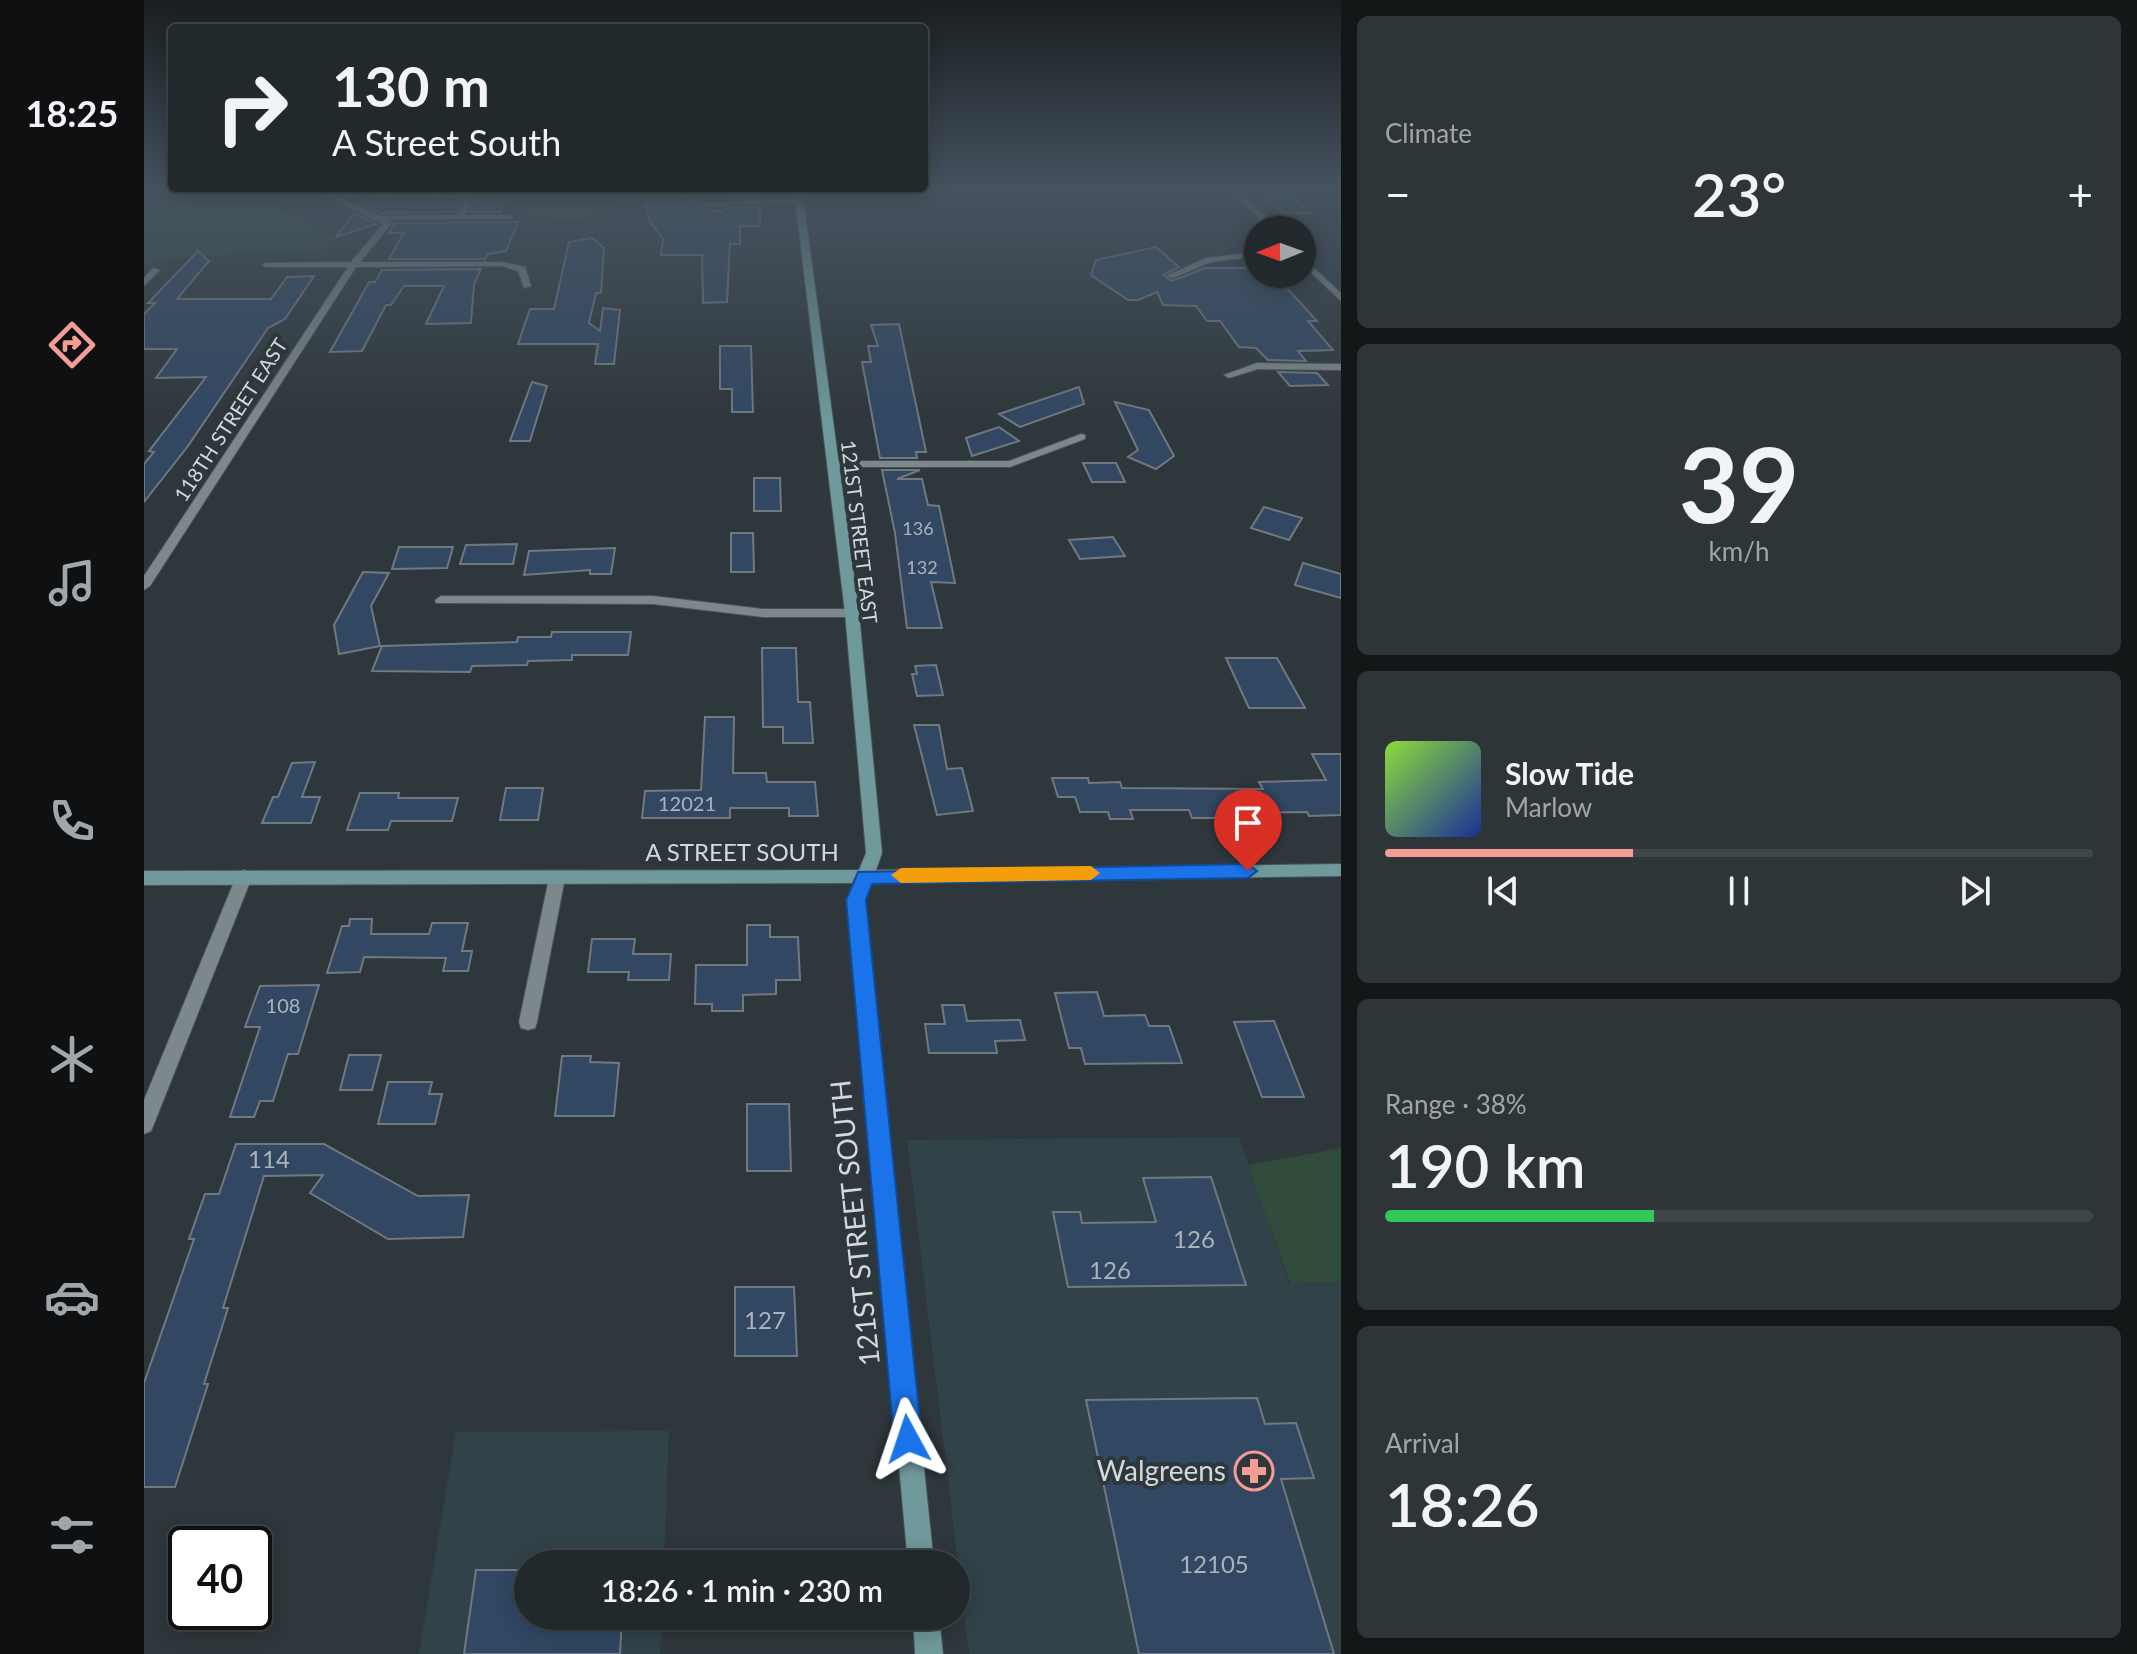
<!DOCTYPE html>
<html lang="en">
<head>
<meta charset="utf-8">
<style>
	:root { --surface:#22292c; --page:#2e3538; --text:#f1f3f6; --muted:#a2a6a9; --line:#3f4548; --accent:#f59c94 }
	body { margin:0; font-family:Lato,sans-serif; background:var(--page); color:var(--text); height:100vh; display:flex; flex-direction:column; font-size:30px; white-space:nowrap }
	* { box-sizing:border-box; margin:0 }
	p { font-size:26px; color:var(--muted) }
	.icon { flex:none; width:44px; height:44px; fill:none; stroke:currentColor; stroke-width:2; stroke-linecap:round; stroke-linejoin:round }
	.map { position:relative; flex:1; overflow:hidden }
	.drawer { display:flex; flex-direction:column; gap:16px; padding:16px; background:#131718; width:796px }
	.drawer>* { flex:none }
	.banner { position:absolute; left:24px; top:24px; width:760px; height:168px; border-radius:8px; box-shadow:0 4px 20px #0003,0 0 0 2px var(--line); background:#22292c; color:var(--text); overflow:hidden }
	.needle { width:52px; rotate:269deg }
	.buttons { position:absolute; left:1100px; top:216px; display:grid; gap:16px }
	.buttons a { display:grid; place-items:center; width:72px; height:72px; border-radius:50%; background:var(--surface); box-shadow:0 4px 20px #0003,0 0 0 2px var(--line); font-size:40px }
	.speed { position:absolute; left:24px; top:1526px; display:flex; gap:16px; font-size:40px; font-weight:700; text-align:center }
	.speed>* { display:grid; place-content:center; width:104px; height:104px; border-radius:50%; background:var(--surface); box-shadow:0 4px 20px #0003,0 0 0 2px var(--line); line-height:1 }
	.speed .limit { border:4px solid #111; border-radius:12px; background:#fff; color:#111 }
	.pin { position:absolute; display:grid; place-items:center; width:68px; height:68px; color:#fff; margin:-82px -34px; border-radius:50% 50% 50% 0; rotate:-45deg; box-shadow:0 0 8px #0007 }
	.pin .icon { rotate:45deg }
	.me { position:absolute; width:88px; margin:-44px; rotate:355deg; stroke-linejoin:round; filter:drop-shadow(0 0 6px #0008) }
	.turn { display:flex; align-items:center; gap:28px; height:168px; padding:0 32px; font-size:36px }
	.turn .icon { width:104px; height:104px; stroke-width:2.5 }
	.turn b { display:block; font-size:56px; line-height:68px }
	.big { font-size:60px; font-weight:600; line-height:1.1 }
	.drawer .card { flex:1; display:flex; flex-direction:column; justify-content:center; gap:12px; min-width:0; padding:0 28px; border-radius:12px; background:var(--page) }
	.drawer .dial { align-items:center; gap:0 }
	.dial b { font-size:104px; line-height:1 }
	.song { display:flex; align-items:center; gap:24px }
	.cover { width:96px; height:96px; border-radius:12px; background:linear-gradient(135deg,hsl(90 70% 55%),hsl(230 70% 35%)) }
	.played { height:8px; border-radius:4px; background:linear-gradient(90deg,var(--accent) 35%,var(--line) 35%) }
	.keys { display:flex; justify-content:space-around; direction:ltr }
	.heat { display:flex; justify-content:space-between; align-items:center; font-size:44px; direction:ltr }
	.charge { height:12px; border-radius:6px; background:linear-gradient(90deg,#34c759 38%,var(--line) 0) }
	.trip { position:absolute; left:370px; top:1550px; width:456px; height:80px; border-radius:40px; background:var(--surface); box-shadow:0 4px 20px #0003,0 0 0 2px var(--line); font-weight:600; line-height:80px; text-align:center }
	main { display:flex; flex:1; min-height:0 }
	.tabs { display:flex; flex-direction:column; width:144px; justify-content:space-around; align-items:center; background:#0e1012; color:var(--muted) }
	.tabs .icon { width:56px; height:56px }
	.tabs .selected { color:var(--accent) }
	.tabs b { font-size:36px; color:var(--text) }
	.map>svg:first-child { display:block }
</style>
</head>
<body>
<main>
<nav class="tabs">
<b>18:25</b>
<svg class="icon selected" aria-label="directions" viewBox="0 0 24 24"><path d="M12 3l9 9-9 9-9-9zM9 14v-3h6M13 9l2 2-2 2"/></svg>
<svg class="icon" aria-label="music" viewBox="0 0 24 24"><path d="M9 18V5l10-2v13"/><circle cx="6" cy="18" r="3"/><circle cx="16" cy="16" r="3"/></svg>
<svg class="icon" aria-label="phone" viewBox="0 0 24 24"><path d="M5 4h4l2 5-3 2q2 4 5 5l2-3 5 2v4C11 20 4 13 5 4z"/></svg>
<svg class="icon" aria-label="climate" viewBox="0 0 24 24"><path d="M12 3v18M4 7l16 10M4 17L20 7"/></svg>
<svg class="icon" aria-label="car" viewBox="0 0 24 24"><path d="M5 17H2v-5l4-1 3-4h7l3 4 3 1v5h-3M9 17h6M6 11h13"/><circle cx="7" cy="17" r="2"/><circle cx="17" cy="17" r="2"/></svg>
<svg class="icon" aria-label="filters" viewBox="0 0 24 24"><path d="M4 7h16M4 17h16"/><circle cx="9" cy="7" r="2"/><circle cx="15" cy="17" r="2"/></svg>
</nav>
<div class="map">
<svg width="1197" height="1654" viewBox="0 0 1197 1654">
	<rect width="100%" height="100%" fill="#2e373b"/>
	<!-- built -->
	<path fill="#314248" d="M1095,1137l50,146 52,-1v372h-372l-62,-514z
		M525,1431l-5,133h-136v52h134l-2,38h-241l37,-222z"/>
	<!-- green -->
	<path fill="#324c3c" d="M0,190h136l-10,14 64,32 -10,14 -143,7 -37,8z
		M372,190h110l-13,20 -35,10 -63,-6z
		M1197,1148v134l-51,1 -42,-118z"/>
	<!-- building -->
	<path fill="#314762" stroke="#727880" stroke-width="2" d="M500,190h24l30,12 5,7 20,3 1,-4 36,-1v19h-20v18h-10l-3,58 -24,1 -1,-48h-41l2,-16 -14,-19z
		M581,190h34l1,7 -36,3z
		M1115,190h27l24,23h-27z
		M334,191h28l-6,21h-31z
		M235,196l82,1 2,1 -8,14 -74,1 -20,-9 5,-7z
		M210,213l23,11 -41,13z
		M374,222l-12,29 -18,3 -3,5h-96l15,-26h-15l6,-10z
		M448,238l12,10 -3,45h-5l-7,30 11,8 3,-23 17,2 -6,54h-19l3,-20h-80l12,-35h24l15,-67z
		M1012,247l23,20 -16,8 9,6 33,-13h53v6h16l43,47h-9l25,29 -35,1 8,10 -38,-1 -12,-12 -17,-1 -19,-26h-13l-11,-15 -33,-1 -6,-13 -19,8h-10l-37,-25 5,-15z
		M54,251l11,10 -32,38h94l16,-22 27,-1 -29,43 -17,9 -80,118 -44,56v-38l10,-12 -5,-1 57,-74 -50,1 21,-29h-33v-35l11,-11h-7z
		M337,269l-7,15 -3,39 -45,1 18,-38h-40l-13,19h-5l-24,46 -32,1 39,-70h6l7,-12z
		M755,324l27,128h-10l1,6h-37l-18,-96h9l-3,-16h10l-7,-21z
		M576,346h31l2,66h-21v-23h-12z
		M1134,372l39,1 11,12 -38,1z
		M388,382l15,4 -17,55h-20z
		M935,387l5,17 -64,23 -21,-13z
		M971,402l34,8 25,46 -18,13 -28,-12 10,-7z
		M855,427l20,14 -47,15 -6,-18z
		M939,463h33l9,19h-33z
		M738,470h38l-23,9h25l6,26 11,1 16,77 -24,-1 11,46h-35l-12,-95z
		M610,478h26l1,33h-27z
		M1120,507l38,11 -13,22 -38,-12z
		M587,533h22l1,39h-23z
		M969,537l12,19 -45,3 -11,-19z
		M373,544l-4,20h-53l6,-19z
		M255,547h54l-6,21 -55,1z
		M471,548l-4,26h-21v-4l-66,5 5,-24z
		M1159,563l38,11v24l-46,-13z
		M219,572l26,1 -18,33 9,40 -41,8 -5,-29z
		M408,632h79l-3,23h-56v5l-44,1 -1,4 -55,1 -2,6 -98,-1 10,-25 135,-4 1,-5h33z
		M618,648h34l2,54h12l3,41h-30v-16h-20z
		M1082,658h51l28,50h-56z
		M792,665l7,30 -26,1 -5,-22h5l-2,-8z
		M561,717h29l-1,56h33l1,9h48l3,34h-29v-8h-59v10h-88l3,-27 56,-1z
		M770,725h25l8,44 15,-1 11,43 -36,4z
		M1168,754h29v61l-32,1 -2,-4 -70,1 2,5h-47l-3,-8h-59l3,9h-23l-2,-7h-28l-5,-15h-17l-6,-19h36l1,5 31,-1 2,6 141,1 -4,-7 67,-2z
		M171,762l-13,35h18l-9,26h-49l11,-26h5l14,-34z
		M362,788h37l-5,32h-38z
		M216,793h39l-1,5h60l-6,23h-61l-3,9h-41z
		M206,919h22l-1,15h58l3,-11h36l-6,28h10l-4,20h-25l3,-13 -82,-1 -4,15 -33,1 15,-47h7z
		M603,925h23v12h28l2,43h-24v14l-33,1v16h-31v-7h-17l1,-39h51z
		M448,939h43l-2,15h38l-2,26h-41l1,-8h-41z
		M175,985l-21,69h-10l-15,47h-13l-6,16h-24l30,-90h-15l15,-41z
		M953,992l7,24 41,-1 4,11h20l13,37 -97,1 -4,-16h-12l-14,-55z
		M798,1005h22l3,16 53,-1 5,20 -30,1 2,12h-68l-4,-29h20z
		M1130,1021l30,76h-42l-28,-75z
		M205,1055h32l-9,35h-32z
		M418,1056h29l-1,6 29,1 -5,53h-59z
		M244,1082h44l-3,12h13l-7,30h-57z
		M603,1104h42l2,67h-44z
		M92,1144h88l94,52 51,-1 -6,42 -75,2 -78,-46 13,-18 -59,1 -41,132h5l-24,76h4l-33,103h-31v-104l50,-144h-5l16,-45h14z
		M1067,1177l35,108 -178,2 -15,-75h27l2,11 74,-1 -13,-44z
		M591,1287h59l3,69h-62z
		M1113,1398l8,26 31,-1 18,55 -33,1 53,175h-195l-53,-254z
		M332,1570h52v46h94l-2,38h-156z"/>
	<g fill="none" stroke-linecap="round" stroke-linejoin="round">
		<defs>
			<path id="street" d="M169,190h9l15,7 27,-7h100l10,3 -9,22h44l4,2 -4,2 -121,1 4,3 -32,39h142l23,5 6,19 -7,2 -6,-17 -16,-5 -146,1 -206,319 -6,4v-14l204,-309h-82l-4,-2 4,-2 85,-1 32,-38zM225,193l93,1 5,2 -10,19 -77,1 -37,-16z
				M1088,190h7l39,40h-8z
				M655,198l3,4 -98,4 -4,-2z
				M1114,252v4l-47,6 -38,16 -7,-2 40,-18z
				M1158,257l39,36v8l-39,-37z
				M9,268l7,2 -16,16v-8z
				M1113,363l84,1v6l-83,-1 -29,9 -5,-3z
				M937,434l4,1v4l-75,28h-177l-5,-3 5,-3h176z
				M297,596h212l110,13h89l7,4 -7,4h-89l-110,-13 -217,-1 -1,-3z
				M100,870l6,2 2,5 -98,247 -3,7 -7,3v-34l92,-223 2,-5z
				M413,871l6,2 2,5 -28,144 -2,6 -7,2 -7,-2 -2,-6 30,-144 2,-5z"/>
			<path id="secondary" d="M650,190h8l57,423 23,240 -6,17 465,-6v12l-470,7 -6,17 69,664h-26l-61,-664 7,-17 -710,2v-14l715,-1 7,-17 -21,-240z
				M769,1616h26l4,38h-28z"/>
		</defs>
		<!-- street casing -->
		<use href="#street" stroke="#4b5356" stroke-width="2"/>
		<!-- secondary casing -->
		<use href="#secondary" stroke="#4b5356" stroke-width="2"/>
		<!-- street -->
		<use href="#street" fill="#7d888c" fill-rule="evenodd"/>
		<!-- secondary -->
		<use href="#secondary" fill="#6f999a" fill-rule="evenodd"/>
	</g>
	<!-- sky -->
	<linearGradient id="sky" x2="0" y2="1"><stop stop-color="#191e20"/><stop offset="0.45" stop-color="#465360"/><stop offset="1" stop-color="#465360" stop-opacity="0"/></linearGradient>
	<rect width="1197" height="422" fill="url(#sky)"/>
	<!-- route -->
	<path fill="#1a73e8" stroke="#114b97" stroke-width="2" d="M1104,864l9,7 -9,7 -376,6 -6,16 56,539 -4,10 -10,4 -9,-4 -5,-10 -48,-539 12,-28z"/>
	<!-- slow -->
	<path fill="#f59e0b" d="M947,866l9,7 -9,7 -190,3 -10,-8 10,-7z"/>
	<!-- icons -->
	<defs>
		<symbol id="pharmacy-ring" viewBox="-11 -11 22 22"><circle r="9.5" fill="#2e373b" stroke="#f59c94" stroke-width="1.5"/><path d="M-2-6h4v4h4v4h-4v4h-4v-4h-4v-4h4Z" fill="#f59c94"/></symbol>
	</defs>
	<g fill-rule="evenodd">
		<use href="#pharmacy-ring" x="1088" y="1449" width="44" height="44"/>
	</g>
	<g text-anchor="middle" stroke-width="8" stroke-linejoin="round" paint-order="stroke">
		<!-- far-number labels -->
		<g font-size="18" fill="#aab4be">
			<text x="774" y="535">136</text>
			<text x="778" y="574">132</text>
		</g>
		<!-- far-street labels -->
		<g font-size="20" fill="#d3d9dc" stroke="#2e373b">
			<text transform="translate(87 420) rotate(-57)" y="7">118TH STREET EAST</text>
			<text transform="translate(715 532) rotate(83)" y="7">121ST STREET EAST</text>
		</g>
		<!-- number labels -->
		<g font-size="20" fill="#aab4be">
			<text x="543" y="811">12021</text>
			<text x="139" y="1013">108</text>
		</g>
		<!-- street labels -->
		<g font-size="24" fill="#d3d9dc" stroke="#2e373b">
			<text x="598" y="861">A STREET SOUTH</text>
		</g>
		<!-- near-number labels -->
		<g font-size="24" fill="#aab4be">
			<text x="125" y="1168">114</text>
			<text x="1050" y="1248">126</text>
			<text x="966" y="1279">126</text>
			<text x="621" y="1329">127</text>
			<text x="1070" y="1573">12105</text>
		</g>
		<!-- near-street labels -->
		<g font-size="28" fill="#d3d9dc" stroke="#2e373b">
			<text transform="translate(711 1223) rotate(-96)" y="10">121ST STREET SOUTH</text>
		</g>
		<!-- near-poi labels -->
		<g font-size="28" fill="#d3d9dc" stroke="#2e373b" text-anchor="end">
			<text x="1082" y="1481">Walgreens</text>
		</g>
	</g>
</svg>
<div class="buttons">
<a><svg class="needle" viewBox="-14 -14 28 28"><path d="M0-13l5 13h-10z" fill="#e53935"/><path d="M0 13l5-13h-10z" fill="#a2a6a9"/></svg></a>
</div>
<div class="speed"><div class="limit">40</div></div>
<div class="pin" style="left:1104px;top:871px;background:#d93025"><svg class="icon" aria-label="arrive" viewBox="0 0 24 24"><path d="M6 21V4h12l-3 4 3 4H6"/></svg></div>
<svg class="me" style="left:764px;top:1439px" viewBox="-20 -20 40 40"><path d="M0-17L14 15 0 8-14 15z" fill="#1a73e8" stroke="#fff" stroke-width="4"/></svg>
<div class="trip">18:26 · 1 min · 230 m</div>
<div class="banner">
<div class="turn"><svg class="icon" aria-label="right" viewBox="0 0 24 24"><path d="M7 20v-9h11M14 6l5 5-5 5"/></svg><div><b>130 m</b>A Street South</div></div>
</div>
</div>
<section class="drawer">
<div class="card"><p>Climate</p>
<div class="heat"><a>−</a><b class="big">23°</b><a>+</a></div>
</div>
<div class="card dial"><b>39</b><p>km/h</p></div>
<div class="card">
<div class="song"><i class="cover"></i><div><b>Slow Tide</b><p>Marlow</p></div></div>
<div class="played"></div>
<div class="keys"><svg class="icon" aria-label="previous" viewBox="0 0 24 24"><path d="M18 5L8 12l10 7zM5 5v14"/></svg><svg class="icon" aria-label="pause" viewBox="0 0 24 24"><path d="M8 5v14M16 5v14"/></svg><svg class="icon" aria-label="next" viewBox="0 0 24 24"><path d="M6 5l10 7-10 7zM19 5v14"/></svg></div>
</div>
<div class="card"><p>Range · 38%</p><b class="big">190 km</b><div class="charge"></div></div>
<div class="card"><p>Arrival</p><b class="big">18:26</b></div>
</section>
</main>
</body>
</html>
